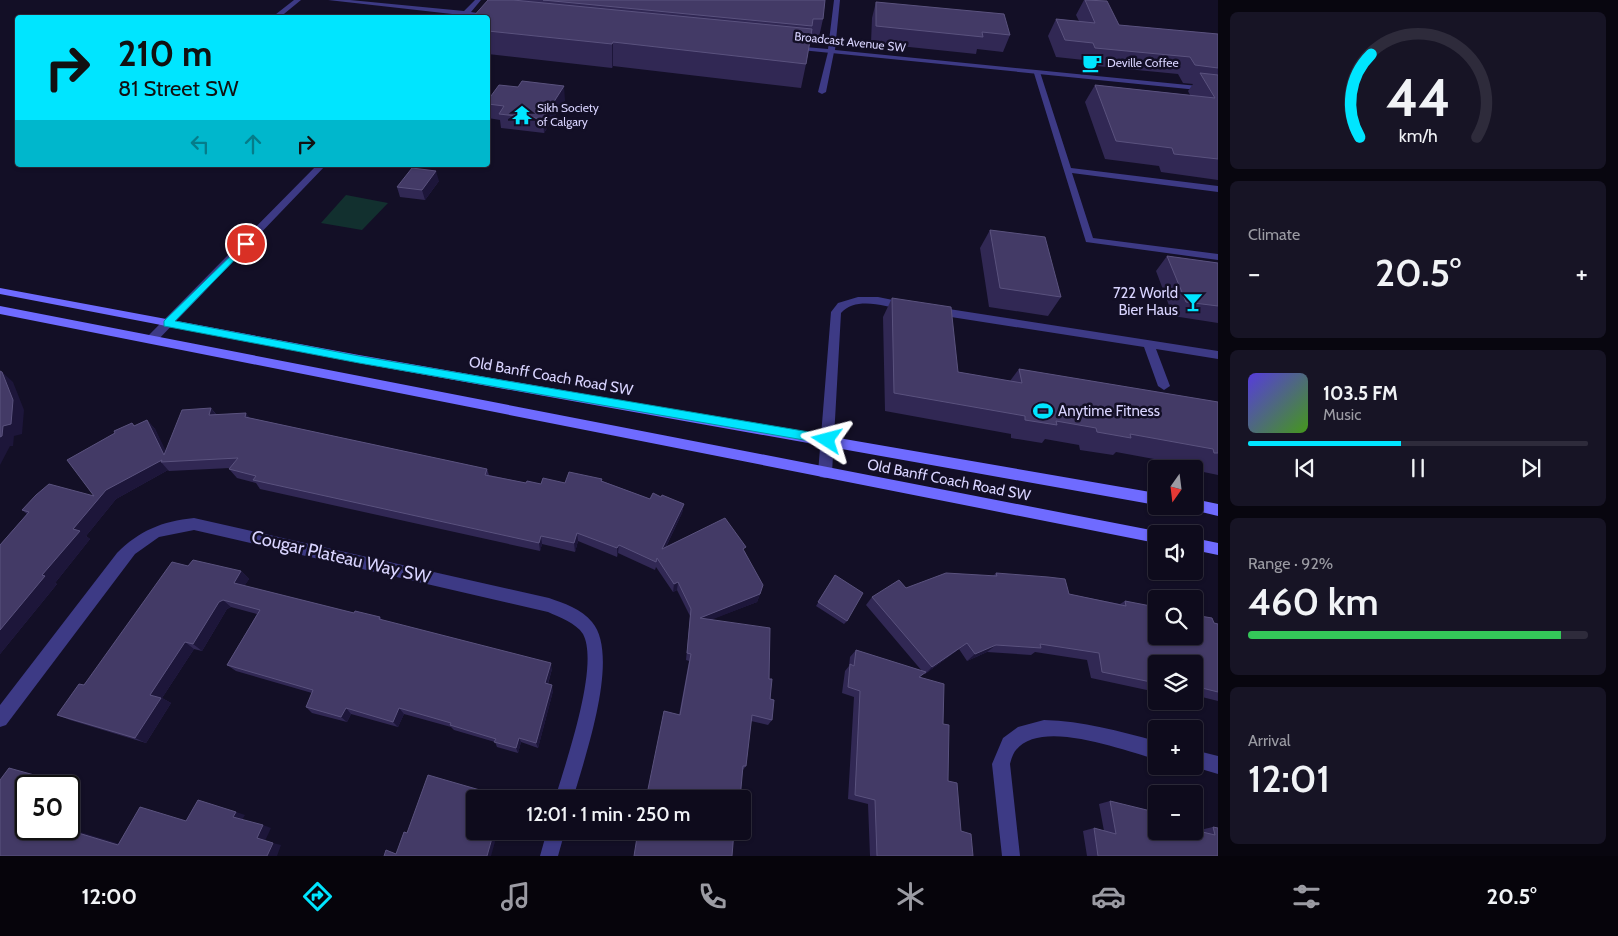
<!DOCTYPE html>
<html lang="en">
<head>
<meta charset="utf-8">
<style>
	:root { --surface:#0e0b1c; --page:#171425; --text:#f1f3f6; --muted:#9b9ba3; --line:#2e2b3b; --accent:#00e5ff }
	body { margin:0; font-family:Cabin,sans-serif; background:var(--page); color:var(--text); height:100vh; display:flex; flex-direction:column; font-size:19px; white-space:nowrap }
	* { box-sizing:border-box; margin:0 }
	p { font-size:16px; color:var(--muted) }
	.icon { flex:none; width:28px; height:28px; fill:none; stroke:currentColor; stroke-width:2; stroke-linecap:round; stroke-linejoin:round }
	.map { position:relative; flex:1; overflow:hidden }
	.panel { display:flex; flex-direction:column; gap:12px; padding:12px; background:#08060f; width:400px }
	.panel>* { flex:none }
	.hud { position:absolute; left:15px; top:15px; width:475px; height:152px; border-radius:5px; box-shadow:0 1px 4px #0004,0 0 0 1px var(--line); background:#00e5ff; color:#111; overflow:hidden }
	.needle { width:32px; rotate:194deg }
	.buttons { position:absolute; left:1148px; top:460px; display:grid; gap:10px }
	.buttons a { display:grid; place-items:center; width:55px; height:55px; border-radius:5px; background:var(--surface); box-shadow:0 1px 4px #0004,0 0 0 1px var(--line); font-size:25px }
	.speed { position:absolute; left:15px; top:775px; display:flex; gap:10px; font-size:25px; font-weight:700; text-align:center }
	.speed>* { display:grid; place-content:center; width:65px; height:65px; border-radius:50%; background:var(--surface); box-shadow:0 1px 4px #0004,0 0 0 1px var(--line); line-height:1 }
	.speed .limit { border:2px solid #111; border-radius:8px; background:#fff; color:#111 }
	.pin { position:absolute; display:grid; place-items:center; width:42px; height:42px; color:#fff; margin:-21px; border:2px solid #fff; border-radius:50%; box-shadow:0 1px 5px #0007 }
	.me { position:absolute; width:55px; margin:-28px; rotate:279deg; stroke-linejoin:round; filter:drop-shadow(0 0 4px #0008) }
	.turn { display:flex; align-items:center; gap:18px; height:105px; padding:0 20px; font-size:22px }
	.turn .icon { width:65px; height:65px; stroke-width:2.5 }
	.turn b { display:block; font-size:35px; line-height:42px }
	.lanes { display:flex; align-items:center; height:48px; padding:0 20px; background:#0003; justify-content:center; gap:25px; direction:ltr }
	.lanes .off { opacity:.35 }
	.big { font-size:38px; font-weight:600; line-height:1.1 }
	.panel .tile { flex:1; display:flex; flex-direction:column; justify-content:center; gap:8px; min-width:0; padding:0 18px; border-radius:8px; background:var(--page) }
	.panel .dial { align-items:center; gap:0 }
	.dial svg { height:130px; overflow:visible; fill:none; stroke:var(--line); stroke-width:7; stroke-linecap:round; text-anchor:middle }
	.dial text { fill:var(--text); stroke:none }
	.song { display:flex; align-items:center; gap:15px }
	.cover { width:60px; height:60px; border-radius:8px; background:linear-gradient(135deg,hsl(250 70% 55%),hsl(100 70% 35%)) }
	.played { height:5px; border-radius:2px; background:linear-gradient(90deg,var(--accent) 45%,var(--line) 45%) }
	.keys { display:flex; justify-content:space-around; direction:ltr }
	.heat { display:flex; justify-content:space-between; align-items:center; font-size:28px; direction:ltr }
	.charge { height:8px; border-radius:4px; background:linear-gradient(90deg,#34c759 92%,var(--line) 0) }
	.trip { position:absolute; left:466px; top:790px; width:285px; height:50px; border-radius:5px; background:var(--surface); box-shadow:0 1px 4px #0004,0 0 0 1px var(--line); font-weight:600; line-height:50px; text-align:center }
	.menu { display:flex; height:80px; justify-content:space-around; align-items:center; background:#06040b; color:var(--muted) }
	.menu .icon { width:35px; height:35px }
	.menu .current { color:var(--accent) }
	.menu b { font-size:22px; color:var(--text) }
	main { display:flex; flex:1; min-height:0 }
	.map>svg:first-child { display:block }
</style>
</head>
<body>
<main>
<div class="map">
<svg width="1218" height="856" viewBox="0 0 1218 856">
	<rect width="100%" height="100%" fill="#130f26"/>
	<!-- green -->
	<path fill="#12302f" d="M346,195l42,8 -26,27 -41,-7z"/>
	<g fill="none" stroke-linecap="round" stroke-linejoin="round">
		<!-- lane -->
		<path fill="#3d3a85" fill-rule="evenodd" d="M831,50l3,2 -8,40 -4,2 -4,-2 10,-40z
			M1033,70l7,2 31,96 147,18v6l-146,-19 21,65 125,16v6l-132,-18z
			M858,297h20l30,6 1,3 -5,4c-19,-4 -48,-14 -63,3l-9,160 -2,4 -5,1 -5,-1 -2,-4 13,-161 7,-9z
			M936,307l282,44v8l-62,-10 14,37 -6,4 -6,-4 -14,-39 -212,-33 -1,-3z"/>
		<!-- street -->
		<path fill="#3d3a85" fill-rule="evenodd" d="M294,0h7l-22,18h-8z
			M328,0h22l114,11 11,-11h6l-10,12 24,4 -3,2 -24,-2 -9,2 2,-3z
			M834,0h6l-5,50 383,38v4l-427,-43v-2l2,-1 35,3z
			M317,165h9l-171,178h-8l-2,-3 2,-3z
			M194,518l355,80c14,5 33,11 43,24 29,34 -8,137 -19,177h-18c10,-35 45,-133 28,-165 -7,-11 -24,-17 -35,-22l-354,-82 -35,7 -24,17 -129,171 -6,2v-22l117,-152c22,-22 45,-32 77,-35z
			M1044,720c39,1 75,11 112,21v18c-33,-8 -114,-41 -140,-9 -3,3 -5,10 -6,14l10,92h-18l-10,-92 11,-26 15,-11z
			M1194,750l24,6v18l-27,-8h3z
			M547,831h18l-7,25h-18z"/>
		<!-- secondary -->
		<path fill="#6f6bff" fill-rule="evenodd" d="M0,288l359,67 797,138v12l-797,-142 -359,-69z
			M0,306l1156,225 6,3h-6v9l-1156,-229z
			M1194,499l24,5v12l-29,-7 -1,-3h6z
			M1194,538l24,5v12l-24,-5z"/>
	</g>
	<!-- wall -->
	<path fill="#312854" d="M488,0h337l-2,19 -4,18h-8l-5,27 -5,24 -188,-22 -1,2 -124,-14z
		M1084,0h13l22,25 99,9v146l-57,-8 -2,-6 -54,-7 -20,-57 10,-17 95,10 -2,-4 5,-7 -10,-1 -5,-9 -92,-9 -2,-5 -28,-3 -8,-21 8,-17 23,2 -3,-6z
		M876,2l134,33 -7,17 -26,-3 -1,5 -105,-11 1,-25z
		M488,100h77l-21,33 -43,-5 -1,-8 -12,-2z
		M439,181l-14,19 -25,-3 -3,-10z
		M990,230l71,67 -13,19 -59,-9 -9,-59z
		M1167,256l51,7v60l-45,-7 -17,-45z
		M892,298l66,74 52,9 9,-12 199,33v73l-24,-5v-1h-1l-1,-3 -76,-14 -3,3 -33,-5 -1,-5 -34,-6 -3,4 -31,-5v-4l-126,-23 -2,-94z
		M211,408l5,6 34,4 237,51 2,6 37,8 15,1 24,-1 37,-4v2l48,18 11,-2 23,7 -2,9 -16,34 79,5 15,42 -3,8 -45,17 57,60 3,41 -4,5 -17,-4 -5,45 -3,4 -64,-55 10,-54 -3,-1 4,-44 -13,-26 -4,2 -17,-25 -1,3 -37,-17 -1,4 -39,-16 -3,11 -33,-8 -2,7 -280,-62 -4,-6 -19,-5 -8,-9 1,-1 -61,3 -1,-1 -52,29 -30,37 4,3 -35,44 2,1 -57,70v-109l27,-31 -5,-4 72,-14 21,-63 17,-10 3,3 12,-6 8,9 10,22z
		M188,566l53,5 8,8 -5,7 110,27 26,4 2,3 170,49 -4,15 5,7 -15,57 -17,-6 -3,11 -21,-6 -2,-5 -41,-12 -3,-3 -47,-13 -6,13 -47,-13 -4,8 -35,-9 -6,-6 6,-14 -76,-22 -9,-6 30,-51 -26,-7 -4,2 -25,42 -8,-2 -32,49 9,5 -25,40 -76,-23 -13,-5z
		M996,573l73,21 51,10 5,-3 93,23v77l-24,-6v-31h-38v28l-65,-14 -4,-18 -52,-8 -4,3 -44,-3 -20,9 -8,-12 -34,25 -1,-1 -4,4 23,47 5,57 13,50 12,25h-103l-2,-52 -20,-5 6,-102 -12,-4 3,-22 4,-5 1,-9 6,-7 66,21 -56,-66 6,-8 34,-9 87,-12z
		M835,575l12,46 -3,3 -28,-18z
		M1110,801l46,30h44v-1l13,-3 5,1v28h-131l-4,-25 11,-3 10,3 -5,-27z"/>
	<!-- shaded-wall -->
	<path fill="#1d163a" d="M613,42v24l-1,2v-24z
		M564,86l1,14 -21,33 -1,-14z
		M436,171l3,10 -14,19 -3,-10z
		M2,372l11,10 11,28 -2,24 -8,2 -1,10h-3l-10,19v-28z
		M211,408l7,10 -9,-3z
		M246,413l7,9 -8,-5z
		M147,420l8,9 16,32 -7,-6z
		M162,460l-1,2 7,8 -52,29 -30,37 4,3 -35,44 2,1 -57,70v-24l42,-55 31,-46 33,-39z
		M684,504l-2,9 -21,44 1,-8z
		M577,533l1,8 -3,11 -1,-9z
		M541,536l1,8 -2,7 -1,-8z
		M619,545l-1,8 -1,4v-9z
		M241,571l8,8 -8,12 -7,-8z
		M678,582l-1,8 -4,2 1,-8z
		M760,594l-3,8 -59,23 2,-7z
		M223,600l8,7 -4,2 -25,42 -9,-7 26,-42z
		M185,642l9,7 -32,49 9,5 -25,40 -11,-5 15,-43z
		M967,643l-8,6 -34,25 7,-7z
		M996,645l-9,7 -20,9 8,-7z
		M551,663l1,6 -6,20 -1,-6z
		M552,685l1,6 -15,57 -2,-5z
		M346,708l5,6 -4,8 -6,-5z
		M399,708l5,6 -6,13 -5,-5z
		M519,738l2,4 -3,11 -2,-5z
		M45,778l13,4 -2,4h-16z
		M236,812l9,3 -3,5 -9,-3z
		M69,821l12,4 -4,6 53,16 -12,-2 -53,-16h4z
		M263,825l8,3 -6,13 -8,-3z
		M494,831h4l-7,25h-4z
		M273,843l8,2 -4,11h-10z"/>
	<!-- building -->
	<path fill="#433a66" stroke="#5a527e" d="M488,0h25l299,29 -6,35 -193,-22 -1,2 -124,-13v-13h-16z
		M543,0h282l-2,19h-10l-1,7z
		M1085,0l22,1 12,24 99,9v34l-23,-3 -5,-8 -95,-9 -2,-5 -28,-3 -9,-21 39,4z
		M876,2l128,12 6,21 -28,-3 1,5 -107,-11z
		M1200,73l18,2v84l-44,-5 -2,-6 -56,-7 -21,-56 120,13z
		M522,81l42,5 -21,33 -44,-5 5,-8 -16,-2v-4l11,-15 19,2z
		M412,168l24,3 -14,19 -25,-3z
		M990,230l55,7 16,60 -61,-9z
		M1167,256l51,7v43l-32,-4z
		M892,298l59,9 7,65 64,11 -3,-14 199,33v51h-4l-1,-4 -83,-15 1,4 -34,-6 -1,-4 -40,-7 1,4 -32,-5v-4l-131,-23z
		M0,371l2,1 11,28 -2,24 -8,2 -1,10 -2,1z
		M211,408l-2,7 37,-2 -1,4 242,52 -2,6 41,8 1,-2 14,3 2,-6 22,5 4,-11 33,7 -1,2 49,18 3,-6 8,4 1,-2 22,9 -22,45 63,-31 21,29 -3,2 20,36 -3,9 -60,24 70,10 -1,51h3l-2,20 4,1 -2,20 -20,-5 -6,51h-3l-3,33h-94l18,-88 16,4 11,-61 -4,-1 4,-44 -13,-27 -4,2 -17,-26 -1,4 -37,-17 -2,3 -40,-15 -3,10 -33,-7 -2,7 -286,-63 3,-4 -27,-7 9,-11 -77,4 1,-2 -56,30 -33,39 7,2 -38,44 3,1 -45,54v-85l29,-33 -7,-2 14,-15 13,-11 45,12 -27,-36 48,-27 -1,-2 18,-8 2,3 13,-6 17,35 18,-45z
		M193,560l48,11 -7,12 120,30 1,-2 25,6 -1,2 172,44 -6,20 7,2 -16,58 -17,-5 -3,10 -22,-6 2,-3 -46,-14 1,-2 -52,-15 -6,14 -47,-14 -5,9 -35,-10 7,-17 -86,-25 33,-55 -37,-10 -4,2 -26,42 -8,-2 -35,53 11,3 -26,40 -78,-23 22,-31 5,1 88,-123 16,4z
		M946,573l51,3 -1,-3 52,4 17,2 4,15 57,12 -1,-5 31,6v29h38v-21l18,3 2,5 4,1v68l-24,-6v-22h-38v19l-54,-11 -3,-19 -59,-9 1,4 -45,-3 -21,9 -8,-11 -35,24 -60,-70 27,-17 7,8z
		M835,575l28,18 -16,28 -29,-19z
		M856,650l70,22 -7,5 25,7 -1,40 6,1 -1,56 9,2 4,48 10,3 2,22h-96l-2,-56 -20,-5 5,-104 -12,-4 2,-23 4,2z
		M9,768l36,10 -5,8h-14v43h39l53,16 22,-38 46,14 12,-21 38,12 -3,5 30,8 -6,13 16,5 -6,13h-267v-76z
		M428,775l76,22 -1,2h-28v32h19l-7,25h-103l2,-6 10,4 8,-22 3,1z
		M1110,801l45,11 1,5v14h38v-1l21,5 -2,-8 5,1v28h-120l-4,-28 22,6z
		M638,831h96l-2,25h-98z"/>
	<!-- route -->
	<path fill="#00e5ff" stroke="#0095a6" d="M246,241l4,3 -1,1 -74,76 184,35 468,79 6,5 -6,4 -468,-81 -195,-37v-5z"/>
	<!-- icons -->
	<defs>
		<symbol id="cafe-bare" viewBox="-9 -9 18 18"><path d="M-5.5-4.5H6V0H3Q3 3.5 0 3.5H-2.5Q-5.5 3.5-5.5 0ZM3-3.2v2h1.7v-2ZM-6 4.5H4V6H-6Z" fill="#00e5ff" stroke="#130f26" stroke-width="2.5" paint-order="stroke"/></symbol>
		<symbol id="temple-bare" viewBox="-9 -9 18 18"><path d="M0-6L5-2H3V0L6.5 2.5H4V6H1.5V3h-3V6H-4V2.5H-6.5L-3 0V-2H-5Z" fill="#00e5ff" stroke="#130f26" stroke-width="2.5" paint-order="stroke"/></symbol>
		<symbol id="bar-bare" viewBox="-9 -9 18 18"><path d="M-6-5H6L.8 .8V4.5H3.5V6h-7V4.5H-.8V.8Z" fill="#00e5ff" stroke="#130f26" stroke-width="2.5" paint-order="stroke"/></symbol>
		<symbol id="stadium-bare" viewBox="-9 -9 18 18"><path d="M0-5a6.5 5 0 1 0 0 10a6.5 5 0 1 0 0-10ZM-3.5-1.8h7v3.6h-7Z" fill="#00e5ff" stroke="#130f26" stroke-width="2.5" paint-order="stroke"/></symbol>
	</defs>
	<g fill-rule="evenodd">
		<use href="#cafe-bare" x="1078" y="49" width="28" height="28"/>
		<use href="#temple-bare" x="508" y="101" width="28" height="28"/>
		<use href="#bar-bare" x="1179" y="288" width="28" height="28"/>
		<use href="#stadium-bare" x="1029" y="397" width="28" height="28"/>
	</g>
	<g text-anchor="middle" stroke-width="5" stroke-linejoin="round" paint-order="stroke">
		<!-- far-street labels -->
		<g font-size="12" fill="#d9d4ff" stroke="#130f26">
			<text transform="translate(850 42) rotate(6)" y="4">Broadcast Avenue SW</text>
		</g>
		<!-- far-poi labels -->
		<g font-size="12" fill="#d9d4ff" stroke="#130f26" text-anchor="start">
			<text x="1107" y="67">Deville Coffee</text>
			<text x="537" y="112">Sikh Society<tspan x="537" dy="14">of Calgary</tspan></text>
		</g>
		<!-- poi labels -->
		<g font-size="15" fill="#d9d4ff" stroke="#130f26" text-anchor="end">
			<text x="1178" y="298">722 World<tspan x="1178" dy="17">Bier Haus</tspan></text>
			<text x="1058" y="416" text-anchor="start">Anytime Fitness</text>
		</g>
		<!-- street labels -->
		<g font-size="15" fill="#d9d4ff" stroke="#130f26">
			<text transform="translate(551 376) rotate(10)" y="5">Old Banff Coach Road SW</text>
			<text transform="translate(949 480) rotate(11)" y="5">Old Banff Coach Road SW</text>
		</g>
		<!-- near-street labels -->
		<g font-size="18" fill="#d9d4ff" stroke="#130f26">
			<text transform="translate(341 557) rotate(13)" y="6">Cougar Plateau Way SW</text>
		</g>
	</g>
</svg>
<div class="buttons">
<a><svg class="needle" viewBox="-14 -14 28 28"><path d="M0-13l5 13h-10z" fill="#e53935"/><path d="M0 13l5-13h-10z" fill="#9b9ba3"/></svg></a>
<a><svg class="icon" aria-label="sound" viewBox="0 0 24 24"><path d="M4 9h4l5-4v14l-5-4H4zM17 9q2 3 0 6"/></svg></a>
<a><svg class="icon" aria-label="search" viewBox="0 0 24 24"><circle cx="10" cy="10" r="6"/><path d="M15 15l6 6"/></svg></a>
<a><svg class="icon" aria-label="layers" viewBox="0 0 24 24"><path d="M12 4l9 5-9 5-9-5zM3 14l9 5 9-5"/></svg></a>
<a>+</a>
<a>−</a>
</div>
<div class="speed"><div class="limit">50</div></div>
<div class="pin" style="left:246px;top:244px;background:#d93025"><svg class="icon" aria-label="arrive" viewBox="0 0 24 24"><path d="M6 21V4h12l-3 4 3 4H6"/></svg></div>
<svg class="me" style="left:827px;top:440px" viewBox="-20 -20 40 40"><path d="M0-17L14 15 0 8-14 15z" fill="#00e5ff" stroke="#fff" stroke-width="4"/></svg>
<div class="trip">12:01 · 1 min · 250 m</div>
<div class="hud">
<div class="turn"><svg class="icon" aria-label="right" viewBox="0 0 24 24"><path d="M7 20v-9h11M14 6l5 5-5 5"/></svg><div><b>210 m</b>81 Street SW</div></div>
<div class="lanes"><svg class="icon off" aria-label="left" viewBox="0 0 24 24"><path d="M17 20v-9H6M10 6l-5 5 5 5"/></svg><svg class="icon off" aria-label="ahead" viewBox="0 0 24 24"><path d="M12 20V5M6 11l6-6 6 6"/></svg><svg class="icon" aria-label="right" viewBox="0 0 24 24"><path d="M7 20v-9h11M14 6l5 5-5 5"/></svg></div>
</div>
</div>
<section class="panel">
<div class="tile dial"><svg viewBox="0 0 100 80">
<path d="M14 69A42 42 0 1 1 86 69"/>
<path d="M14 69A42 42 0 0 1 21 18" stroke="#00e5ff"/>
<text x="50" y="56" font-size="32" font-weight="700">44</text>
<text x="50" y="72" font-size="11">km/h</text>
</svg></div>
<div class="tile"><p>Climate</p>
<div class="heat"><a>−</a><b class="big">20.5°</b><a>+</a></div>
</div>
<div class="tile">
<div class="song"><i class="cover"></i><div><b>103.5 FM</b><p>Music</p></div></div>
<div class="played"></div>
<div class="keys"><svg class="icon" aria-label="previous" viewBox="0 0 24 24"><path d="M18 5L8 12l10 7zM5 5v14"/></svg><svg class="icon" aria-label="pause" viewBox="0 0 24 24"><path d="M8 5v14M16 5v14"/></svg><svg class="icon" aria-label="next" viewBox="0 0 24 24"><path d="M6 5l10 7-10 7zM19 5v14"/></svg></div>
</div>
<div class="tile"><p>Range · 92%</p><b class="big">460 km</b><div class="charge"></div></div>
<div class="tile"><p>Arrival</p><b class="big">12:01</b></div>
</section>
</main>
<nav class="menu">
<b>12:00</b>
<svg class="icon current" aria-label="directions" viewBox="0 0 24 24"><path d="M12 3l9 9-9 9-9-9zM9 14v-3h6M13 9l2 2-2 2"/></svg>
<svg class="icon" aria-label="music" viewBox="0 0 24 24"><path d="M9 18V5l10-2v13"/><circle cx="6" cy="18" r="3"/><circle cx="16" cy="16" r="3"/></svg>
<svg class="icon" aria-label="phone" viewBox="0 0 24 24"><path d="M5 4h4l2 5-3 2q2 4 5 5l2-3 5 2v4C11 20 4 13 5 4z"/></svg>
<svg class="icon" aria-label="climate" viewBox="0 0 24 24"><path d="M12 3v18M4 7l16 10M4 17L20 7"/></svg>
<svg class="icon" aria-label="car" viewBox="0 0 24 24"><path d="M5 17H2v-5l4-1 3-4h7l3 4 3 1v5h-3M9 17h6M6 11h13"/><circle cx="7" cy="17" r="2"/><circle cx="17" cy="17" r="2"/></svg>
<svg class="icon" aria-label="filters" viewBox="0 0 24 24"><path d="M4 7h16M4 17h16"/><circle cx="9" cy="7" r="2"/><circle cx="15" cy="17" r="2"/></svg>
<b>20.5°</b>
</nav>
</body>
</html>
